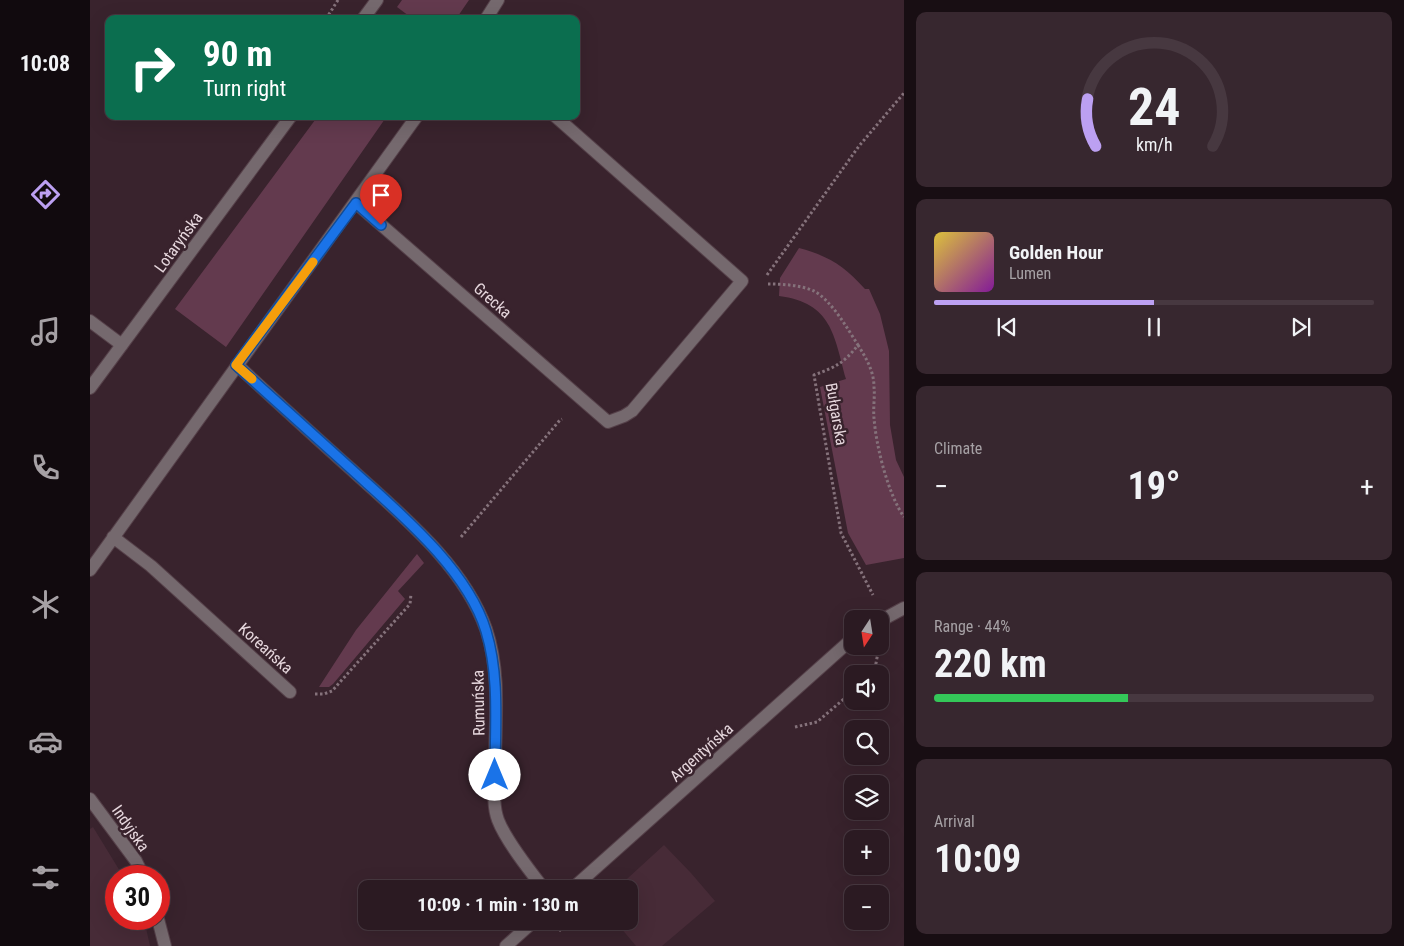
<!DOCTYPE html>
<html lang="en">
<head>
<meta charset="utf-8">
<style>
	:root { --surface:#2b1a22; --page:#37272f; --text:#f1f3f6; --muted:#a6a1a5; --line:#473840; --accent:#bca0f2 }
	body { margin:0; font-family:"Roboto Condensed",sans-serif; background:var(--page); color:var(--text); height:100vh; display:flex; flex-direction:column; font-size:19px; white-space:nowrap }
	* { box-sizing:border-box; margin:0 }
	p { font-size:16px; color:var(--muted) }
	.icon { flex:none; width:28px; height:28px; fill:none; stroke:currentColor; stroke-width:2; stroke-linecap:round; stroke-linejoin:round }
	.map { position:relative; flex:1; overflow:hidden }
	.panel { display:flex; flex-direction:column; gap:12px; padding:12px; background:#180e13; width:500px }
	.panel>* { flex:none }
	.hud { position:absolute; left:15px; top:15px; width:475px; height:105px; border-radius:10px; box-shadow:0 5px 20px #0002,0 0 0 1px var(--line); background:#0b6e4f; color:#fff; overflow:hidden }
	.needle { width:32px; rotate:192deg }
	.buttons { position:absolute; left:754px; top:610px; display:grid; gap:10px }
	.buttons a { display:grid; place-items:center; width:45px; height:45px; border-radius:10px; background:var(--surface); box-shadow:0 5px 20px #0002,0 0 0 1px var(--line); font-size:25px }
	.speed { position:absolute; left:15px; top:865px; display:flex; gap:10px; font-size:25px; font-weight:700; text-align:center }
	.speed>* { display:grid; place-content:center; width:65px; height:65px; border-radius:50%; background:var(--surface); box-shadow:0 5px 20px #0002,0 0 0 1px var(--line); line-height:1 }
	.speed .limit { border:8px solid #d22; background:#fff; color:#111 }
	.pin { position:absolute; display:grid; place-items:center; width:42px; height:42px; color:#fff; margin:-51px -21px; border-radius:50% 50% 50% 0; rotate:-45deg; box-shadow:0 0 5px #0007 }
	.pin .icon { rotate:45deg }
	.me { position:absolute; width:55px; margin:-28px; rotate:0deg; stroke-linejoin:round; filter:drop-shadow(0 0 4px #0008) }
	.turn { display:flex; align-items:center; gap:18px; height:105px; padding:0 15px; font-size:22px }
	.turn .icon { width:65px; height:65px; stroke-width:2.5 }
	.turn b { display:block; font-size:35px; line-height:42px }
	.big { font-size:38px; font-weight:700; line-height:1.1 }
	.panel .widget { flex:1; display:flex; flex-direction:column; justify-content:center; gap:8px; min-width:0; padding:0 18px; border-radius:10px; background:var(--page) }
	.panel .dial { align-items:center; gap:0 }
	.dial svg { height:130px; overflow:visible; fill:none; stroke:var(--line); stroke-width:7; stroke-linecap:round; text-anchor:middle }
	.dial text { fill:var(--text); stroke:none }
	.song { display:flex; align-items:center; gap:15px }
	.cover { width:60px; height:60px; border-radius:8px; background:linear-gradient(135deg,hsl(50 70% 55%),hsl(290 70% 35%)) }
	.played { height:5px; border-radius:2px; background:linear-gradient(90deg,var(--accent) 50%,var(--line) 50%) }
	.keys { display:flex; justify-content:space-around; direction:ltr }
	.heat { display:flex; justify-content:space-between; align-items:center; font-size:28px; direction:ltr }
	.charge { height:8px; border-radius:4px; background:linear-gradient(90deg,#34c759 44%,var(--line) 0) }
	.trip { position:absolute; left:268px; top:880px; width:280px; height:50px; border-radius:10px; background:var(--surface); box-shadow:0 5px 20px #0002,0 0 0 1px var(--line); font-weight:700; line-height:50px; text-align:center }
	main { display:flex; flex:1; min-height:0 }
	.menu { display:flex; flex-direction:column; width:90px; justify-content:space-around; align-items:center; background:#110a0e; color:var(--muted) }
	.menu .icon { width:35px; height:35px }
	.menu .selected { color:var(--accent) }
	.menu b { font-size:22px; color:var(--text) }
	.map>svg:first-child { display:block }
</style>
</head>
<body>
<main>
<nav class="menu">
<b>10:08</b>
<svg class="icon selected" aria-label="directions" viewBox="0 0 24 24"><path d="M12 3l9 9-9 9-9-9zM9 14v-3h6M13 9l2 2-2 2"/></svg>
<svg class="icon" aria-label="music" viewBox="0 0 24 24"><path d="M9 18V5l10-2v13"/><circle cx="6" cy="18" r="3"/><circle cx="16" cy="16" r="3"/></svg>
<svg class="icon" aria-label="phone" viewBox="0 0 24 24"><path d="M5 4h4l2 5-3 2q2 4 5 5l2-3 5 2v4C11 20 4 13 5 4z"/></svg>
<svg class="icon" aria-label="climate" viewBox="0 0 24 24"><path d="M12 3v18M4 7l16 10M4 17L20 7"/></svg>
<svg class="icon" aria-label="car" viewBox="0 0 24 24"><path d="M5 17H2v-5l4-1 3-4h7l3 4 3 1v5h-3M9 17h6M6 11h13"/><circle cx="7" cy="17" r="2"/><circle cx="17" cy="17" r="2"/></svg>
<svg class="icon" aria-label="filters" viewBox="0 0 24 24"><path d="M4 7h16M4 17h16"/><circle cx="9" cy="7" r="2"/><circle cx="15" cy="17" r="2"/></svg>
</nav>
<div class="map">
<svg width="814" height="946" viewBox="0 0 814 946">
	<rect width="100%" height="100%" fill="#39232d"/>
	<!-- built -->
	<path fill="#472b37" d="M3,827l30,49h-7v43h28l6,27h-60v-117z
		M574,845l27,28 24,28 -53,45h-26l-21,-25h14v-32h-13z"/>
	<!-- green -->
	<path fill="#633a4e" d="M312,0h67l-13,19h-43l-16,-12z
		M228,116h69l-161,231 -51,-38z
		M709,248c30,8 45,18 66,41h4l11,25 9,37 1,74 6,35 8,17v81l-38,7 -18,-32 -28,-146 26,-8c-12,-44 -14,-76 -67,-83l1,-18z
		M327,554l7,9 -26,28 7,8 -72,85 -4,3h-10l37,-57z"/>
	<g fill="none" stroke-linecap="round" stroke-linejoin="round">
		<defs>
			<path id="minor" d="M273,19l14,-19
				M396,19l12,-19
				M266,203l252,219 16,-6 8,-5 110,-130 -187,-165
				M0,321l32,24
				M147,365c38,35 76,70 114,104 49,45 112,95 135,160 15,44 9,93 9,139 0,17 -3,36 3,52 8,21 32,51 46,69
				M0,388l201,-272
				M23,537l38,29 139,126
				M0,570l327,-454
				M790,621l24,-13
				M0,799l46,62 7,15
				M482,889l280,-250
				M68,919l7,27
				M416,946l28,-25"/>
		</defs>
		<!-- minor casing -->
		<use href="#minor" stroke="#554049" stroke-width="14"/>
		<!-- path -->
		<path stroke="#85727b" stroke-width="3" stroke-dasharray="2.5 2.5" stroke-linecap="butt" d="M236,19l12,-19
			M677,275l92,-129 45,-53
			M678,284c15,0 32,1 46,7 18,10 33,37 44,54 -14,18 -22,22 -44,30l27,158 32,62
			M768,345c8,13 16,26 16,42 1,10 -1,21 0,31 2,28 14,76 30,99
			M371,537l99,-117 2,-1
			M784,674l5,-27
			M225,694h9l8,-3 78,-87 1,-10
			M705,727l22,-5 35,-30
			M469,931l11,-10"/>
		<!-- minor -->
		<use href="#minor" stroke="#75696e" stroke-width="12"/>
	</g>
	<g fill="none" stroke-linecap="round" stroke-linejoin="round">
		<defs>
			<path id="route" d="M291,225l-25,-22 -120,162c38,34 75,68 113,102 48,44 118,101 137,164 14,46 9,96 9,144"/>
		</defs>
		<!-- route casing -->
		<use href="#route" stroke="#114b97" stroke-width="12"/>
		<!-- route -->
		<use href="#route" stroke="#1a73e8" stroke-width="9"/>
		<!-- slow -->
		<path stroke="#f59e0b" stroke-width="9" d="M162,379l-16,-14 77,-103"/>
	</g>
	<g text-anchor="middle" stroke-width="5" stroke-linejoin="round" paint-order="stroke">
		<!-- street labels -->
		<g font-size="16" fill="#e6d7dd" stroke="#39232d">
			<text transform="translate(88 242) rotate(-54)" y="6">Lotaryńska</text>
			<text transform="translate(403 300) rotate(41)" y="6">Grecka</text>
			<text transform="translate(747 414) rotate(80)" y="6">Bułgarska</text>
			<text transform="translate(176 648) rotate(42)" y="6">Koreańska</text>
			<text transform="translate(388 703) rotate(-91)" y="6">Rumuńska</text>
			<text transform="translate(611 752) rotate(-42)" y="6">Argentyńska</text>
			<text transform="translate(41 828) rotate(55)" y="6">Indyjska</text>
		</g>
	</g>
</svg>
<div class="buttons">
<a><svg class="needle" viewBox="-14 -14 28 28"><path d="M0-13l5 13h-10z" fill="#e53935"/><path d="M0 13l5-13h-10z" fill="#a6a1a5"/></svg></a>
<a><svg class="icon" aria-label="sound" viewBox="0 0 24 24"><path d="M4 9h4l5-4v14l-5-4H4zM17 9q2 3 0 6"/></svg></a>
<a><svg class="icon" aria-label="search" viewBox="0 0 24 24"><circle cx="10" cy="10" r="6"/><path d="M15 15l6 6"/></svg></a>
<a><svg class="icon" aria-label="layers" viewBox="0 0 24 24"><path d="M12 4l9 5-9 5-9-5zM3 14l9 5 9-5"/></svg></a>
<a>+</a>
<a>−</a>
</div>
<div class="speed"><div class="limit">30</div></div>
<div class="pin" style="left:291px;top:225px;background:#d93025"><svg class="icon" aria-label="arrive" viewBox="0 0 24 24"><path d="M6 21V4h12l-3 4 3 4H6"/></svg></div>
<svg class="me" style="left:405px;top:775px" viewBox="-20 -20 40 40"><circle r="19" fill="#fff"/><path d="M0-13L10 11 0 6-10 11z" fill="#1a73e8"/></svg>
<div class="trip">10:09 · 1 min · 130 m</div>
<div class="hud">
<div class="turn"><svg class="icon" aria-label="right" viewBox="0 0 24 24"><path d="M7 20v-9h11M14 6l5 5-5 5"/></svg><div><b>90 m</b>Turn right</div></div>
</div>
</div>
<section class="panel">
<div class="widget dial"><svg viewBox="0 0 100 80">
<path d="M14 69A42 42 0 1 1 86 69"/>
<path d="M14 69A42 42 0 0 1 9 40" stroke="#bca0f2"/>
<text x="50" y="56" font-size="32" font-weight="700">24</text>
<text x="50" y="72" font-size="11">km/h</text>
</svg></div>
<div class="widget">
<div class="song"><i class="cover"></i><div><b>Golden Hour</b><p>Lumen</p></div></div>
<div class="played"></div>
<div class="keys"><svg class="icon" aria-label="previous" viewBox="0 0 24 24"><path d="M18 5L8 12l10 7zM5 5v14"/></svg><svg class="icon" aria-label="pause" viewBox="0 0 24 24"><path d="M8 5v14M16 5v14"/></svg><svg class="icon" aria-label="next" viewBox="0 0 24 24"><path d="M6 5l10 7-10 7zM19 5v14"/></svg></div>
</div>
<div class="widget"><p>Climate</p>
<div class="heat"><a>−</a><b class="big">19°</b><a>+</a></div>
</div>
<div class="widget"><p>Range · 44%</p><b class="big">220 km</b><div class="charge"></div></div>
<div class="widget"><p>Arrival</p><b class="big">10:09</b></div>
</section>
</main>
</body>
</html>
